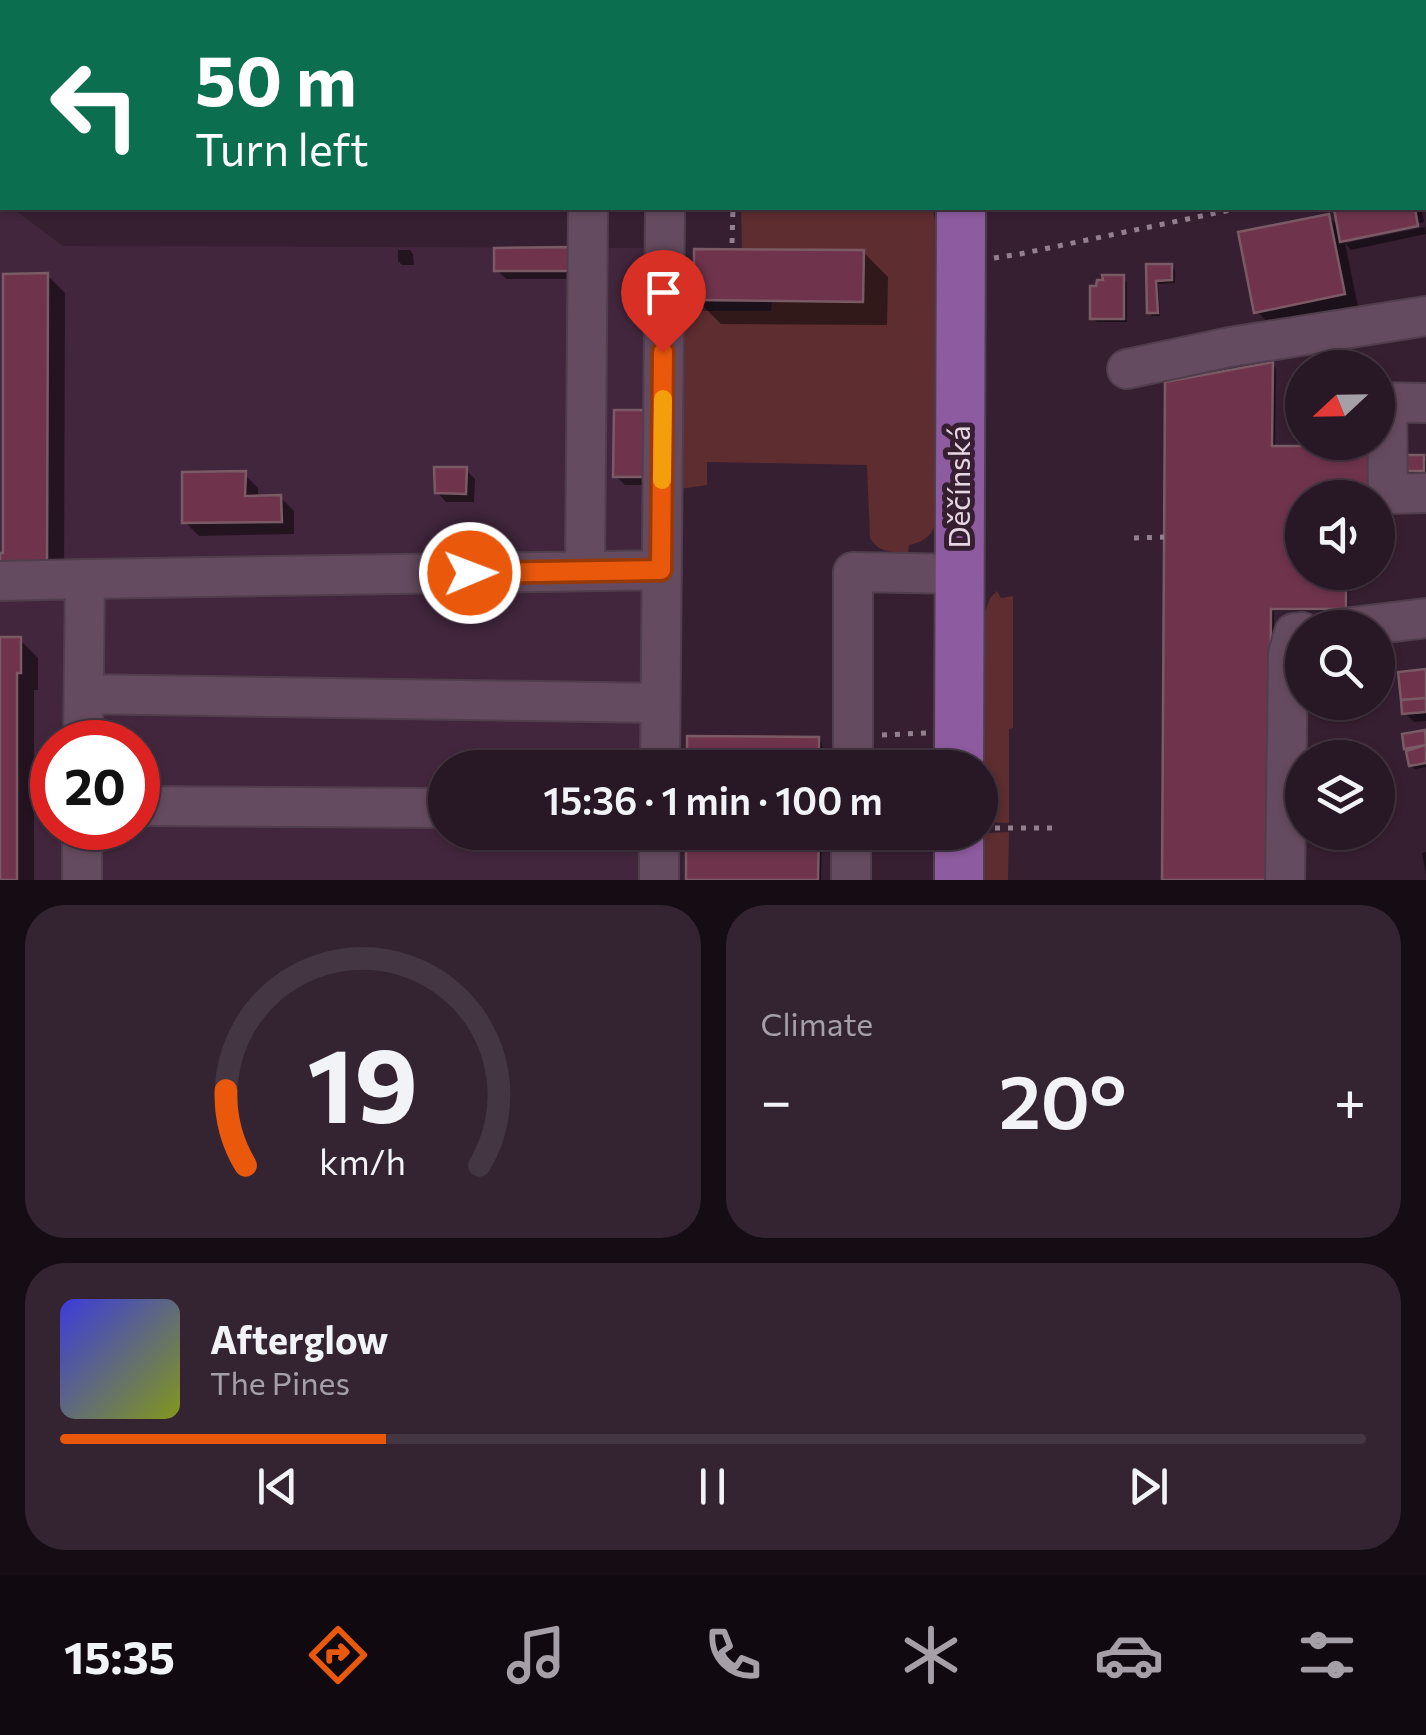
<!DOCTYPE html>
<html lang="en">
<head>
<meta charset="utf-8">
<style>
	:root { --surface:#281725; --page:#342432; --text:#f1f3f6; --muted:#a59fa7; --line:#443642; --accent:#ea580c }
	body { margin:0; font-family:Commissioner,sans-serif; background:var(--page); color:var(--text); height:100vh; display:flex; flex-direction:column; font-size:38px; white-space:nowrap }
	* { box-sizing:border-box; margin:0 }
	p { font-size:32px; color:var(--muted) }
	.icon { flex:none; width:55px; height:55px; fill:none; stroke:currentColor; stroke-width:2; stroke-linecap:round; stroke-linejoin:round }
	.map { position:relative; height:880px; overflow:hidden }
	.panel { display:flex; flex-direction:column; gap:25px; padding:25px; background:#160d14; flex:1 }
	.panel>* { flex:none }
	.banner { position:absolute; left:0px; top:0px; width:1428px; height:210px; box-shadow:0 2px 8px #0004,0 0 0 2px var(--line); background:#0b6e4f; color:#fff; overflow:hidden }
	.needle { width:65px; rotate:248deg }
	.buttons { position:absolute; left:1285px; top:350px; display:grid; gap:20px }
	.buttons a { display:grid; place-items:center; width:110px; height:110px; border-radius:50%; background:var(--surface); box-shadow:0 2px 8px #0004,0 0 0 2px var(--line); font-size:50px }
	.speed { position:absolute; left:30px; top:720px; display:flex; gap:20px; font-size:50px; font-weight:700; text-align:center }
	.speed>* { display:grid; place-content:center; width:130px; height:130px; border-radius:50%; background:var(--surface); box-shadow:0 2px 8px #0004,0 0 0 2px var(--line); line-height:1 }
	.speed .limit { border:15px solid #d22; background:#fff; color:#111 }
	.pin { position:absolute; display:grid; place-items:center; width:85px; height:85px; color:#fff; margin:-102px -42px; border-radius:50% 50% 50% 0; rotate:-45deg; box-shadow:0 0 10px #0007 }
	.pin .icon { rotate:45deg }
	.me { position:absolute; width:110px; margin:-55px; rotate:89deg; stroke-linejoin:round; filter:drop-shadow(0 0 8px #0008) }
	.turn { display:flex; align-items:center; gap:35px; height:210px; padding:0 30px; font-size:45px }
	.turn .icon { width:130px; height:130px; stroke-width:2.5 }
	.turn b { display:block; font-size:70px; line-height:85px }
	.big { font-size:75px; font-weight:600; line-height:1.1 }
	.panel .card { flex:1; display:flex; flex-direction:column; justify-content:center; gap:15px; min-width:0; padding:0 35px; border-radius:40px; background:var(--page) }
	.panel .dial { align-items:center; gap:0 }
	.dial svg { height:260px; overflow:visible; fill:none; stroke:var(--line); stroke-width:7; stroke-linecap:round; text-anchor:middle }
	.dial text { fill:var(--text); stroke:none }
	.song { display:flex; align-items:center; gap:30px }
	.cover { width:120px; height:120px; border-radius:15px; background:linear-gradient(135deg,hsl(240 70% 55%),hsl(70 70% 35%)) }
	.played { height:10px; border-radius:5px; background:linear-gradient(90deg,var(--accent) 25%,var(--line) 25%) }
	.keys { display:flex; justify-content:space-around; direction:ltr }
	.heat { display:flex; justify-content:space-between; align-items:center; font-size:55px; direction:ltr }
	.panel .tiles { flex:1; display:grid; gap:25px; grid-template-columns:1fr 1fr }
	.card:last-child { grid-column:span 2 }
	.trip { position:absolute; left:428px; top:750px; width:570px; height:100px; border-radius:50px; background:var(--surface); box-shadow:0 2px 8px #0004,0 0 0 2px var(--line); font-weight:600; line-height:100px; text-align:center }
	.tab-bar { display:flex; height:160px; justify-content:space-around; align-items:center; background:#10090f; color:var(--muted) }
	.tab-bar .icon { width:70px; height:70px }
	.tab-bar .active { color:var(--accent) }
	.tab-bar b { font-size:45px; color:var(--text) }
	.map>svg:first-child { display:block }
</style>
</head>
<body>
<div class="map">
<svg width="1426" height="880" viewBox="0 0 1426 880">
	<rect width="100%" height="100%" fill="#361f31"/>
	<!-- built -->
	<path fill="#42263d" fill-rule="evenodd" d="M250,0h649v2h-649z
		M0,195l2,3v10h10l51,38 618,2 -3,519 -233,1v64l233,1v47h-678zM52,742h86v86h-86z"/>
	<!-- green -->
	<path fill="#5d2d30" d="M741,208l192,1 2,12 1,299c-3,16 -11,21 -27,25l-1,8c-16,-1 -29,0 -38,-15l-3,-73 -160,-3v23l-28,4 1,-178h91l1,-10 92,-51 -122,-1z
		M997,591l4,7 12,-2v132l-4,1v94l-25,-1 1,-210 5,-14z
		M1009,832l-1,48h-26l2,-47z"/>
	<!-- shadow -->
	<path fill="#0007" d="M39,0h158l-5,2h-159z
		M735,0h165v2h-165z
		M1247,0h86l-13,2h-72z
		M2,13v52l-2,-3v-48z
		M1355,208h66l3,14 -78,16v5l79,-16 1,7 -75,16 -6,-7 13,64 -88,18 -13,-14 71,-95 12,12 -3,-17z
		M568,249l9,30h-71l-9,-9z
		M398,250h12l3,4 1,11h-12l-4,-4z
		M863,252l25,25 -1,48 -166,-1 -25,-25z
		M1149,266h22l4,4v13l-17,1 2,32h-7l-4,-4z
		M47,275l18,18 -1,299 -64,-36h6z
		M1123,278l4,4v40h-30l-4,-4z
		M1272,364l4,4 -1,80 94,1 3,49h-70v74h47l-1,40 -74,-1 -2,269h-108z
		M616,412l37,73h-28l-9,-9z
		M1423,458l3,3v13h-20l-4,-4z
		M466,470l9,9 -1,23h-28l-9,-10z
		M244,474l14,14v10l22,-1 14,14v23l-95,2 -14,-14z
		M0,640h20l18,18v32h-4v190h-34z
		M1426,672v49l-12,1 -9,-9z
		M1424,732l2,2v33l-11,2 -4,-4 -5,-17z
		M818,739l4,4v25h-133z
		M689,832h133l-1,48h-133z
		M1426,852v23l-4,-22z"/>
	<!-- building -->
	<path fill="#6f344c" stroke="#7a5a65" stroke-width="2.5" d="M732,0h165v2h-165z
		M1343,208h72l3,18 -78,16 -6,-33z
		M1329,214l16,80 -91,19 -16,-81z
		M569,247v24h-75v-23z
		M694,249l170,1 -1,52 -169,-2z
		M1146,264h26v16l-16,1 2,32h-11z
		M48,273l-1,302h-47v-22h3v-279z
		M1102,275h22v44h-34v-33h6l1,-6h6z
		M1273,362l-1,84h98l-1,52h-67v74h44v37h-75l-2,271h-107l3,-498z
		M614,410h31v67h-32z
		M1399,455h25v16h-24z
		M434,467h33l-1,27 -31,-1z
		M246,471l-1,25 36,-1 1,27 -100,1v-51z
		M0,637h21v36h-4v207h-17z
		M1426,669v29l-25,2 -3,-28z
		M1426,698v14l-24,2 -1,-14z
		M1425,730l1,15 -22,4 -2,-15z
		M687,736l132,1v31h-132z
		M1426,745v18l-17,3 -3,-15z
		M686,832h133l-1,48h-132z"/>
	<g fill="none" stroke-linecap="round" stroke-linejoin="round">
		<defs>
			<path id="minor" d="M1369,2l11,-2
				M1425,78h1
				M0,151l2,1
				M0,187l2,-5
				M1127,369l103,-22 196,-31
				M1378,402l48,1
				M1387,403l1,91 38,-1
				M585,571l3,-363
				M0,581l85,-2
				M1343,628l83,-10
				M84,694l576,9
				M83,742l2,-163 576,-9
				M660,768l5,-560
				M853,768v-196l107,2
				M138,806l307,2
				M82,880v-52
				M659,880v-48
				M851,880v-48
				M1285,880l3,-226 6,-21 8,-1"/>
			<path id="major" d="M959,0v2
				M959,768l2,-560
				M959,880v-48"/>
		</defs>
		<!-- minor casing -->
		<use href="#minor" stroke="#513e4d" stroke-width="42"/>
		<!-- major casing -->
		<use href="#major" stroke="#513e4d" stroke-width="52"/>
		<!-- path -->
		<path stroke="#93808e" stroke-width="5" stroke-dasharray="5 8" stroke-linecap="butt" d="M1425,168l1,5
			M732,243l1,-35
			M994,258l26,-4 220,-46
			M1134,538l30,-1
			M882,735l44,-2
			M995,828h57"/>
		<!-- minor -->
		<use href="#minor" stroke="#654b5f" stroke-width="38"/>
		<!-- major -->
		<use href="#major" stroke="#8d5b9f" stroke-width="48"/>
	</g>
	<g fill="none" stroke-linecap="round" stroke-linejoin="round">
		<defs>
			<path id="route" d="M470,573l191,-3 2,-218"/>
		</defs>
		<!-- route casing -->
		<use href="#route" stroke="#983908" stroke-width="25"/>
		<!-- route -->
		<use href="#route" stroke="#ea580c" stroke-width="18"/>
		<!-- slow -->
		<path stroke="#f59e0b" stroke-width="18" d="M662,480l1,-81"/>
	</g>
	<g text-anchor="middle" stroke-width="10" stroke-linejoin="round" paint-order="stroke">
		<!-- street labels -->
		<g font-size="30" fill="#e5d6e1" stroke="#361f31">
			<text transform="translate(960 487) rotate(-90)" y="10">Děčínská</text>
		</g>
	</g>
</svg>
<div class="buttons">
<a><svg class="needle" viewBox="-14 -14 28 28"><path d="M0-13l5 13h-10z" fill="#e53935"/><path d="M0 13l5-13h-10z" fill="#a59fa7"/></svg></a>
<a><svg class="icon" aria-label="sound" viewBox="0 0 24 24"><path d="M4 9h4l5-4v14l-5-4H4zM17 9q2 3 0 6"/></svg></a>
<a><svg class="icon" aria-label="search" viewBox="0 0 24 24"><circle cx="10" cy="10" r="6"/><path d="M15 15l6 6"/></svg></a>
<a><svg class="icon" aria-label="layers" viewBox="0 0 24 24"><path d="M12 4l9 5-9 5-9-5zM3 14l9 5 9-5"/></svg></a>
</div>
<div class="speed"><div class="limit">20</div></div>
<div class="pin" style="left:663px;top:352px;background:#d93025"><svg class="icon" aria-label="arrive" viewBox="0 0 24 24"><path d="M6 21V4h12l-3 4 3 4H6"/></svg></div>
<svg class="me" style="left:470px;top:573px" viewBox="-20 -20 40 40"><circle r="17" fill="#ea580c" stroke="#fff" stroke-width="3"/><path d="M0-11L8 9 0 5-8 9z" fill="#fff"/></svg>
<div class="trip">15:36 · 1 min · 100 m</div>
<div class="banner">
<div class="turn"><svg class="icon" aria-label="left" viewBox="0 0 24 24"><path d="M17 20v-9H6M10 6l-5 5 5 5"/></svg><div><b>50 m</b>Turn left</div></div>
</div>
</div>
<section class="panel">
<div class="tiles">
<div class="card dial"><svg viewBox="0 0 100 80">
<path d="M14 69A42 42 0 1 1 86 69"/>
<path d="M14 69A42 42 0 0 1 8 46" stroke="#ea580c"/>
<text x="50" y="56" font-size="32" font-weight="700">19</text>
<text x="50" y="72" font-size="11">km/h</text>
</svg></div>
<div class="card"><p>Climate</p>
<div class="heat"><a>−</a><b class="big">20°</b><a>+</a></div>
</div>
<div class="card">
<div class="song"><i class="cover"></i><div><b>Afterglow</b><p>The Pines</p></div></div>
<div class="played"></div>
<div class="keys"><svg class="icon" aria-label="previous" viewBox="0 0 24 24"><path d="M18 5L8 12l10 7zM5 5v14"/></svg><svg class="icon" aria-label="pause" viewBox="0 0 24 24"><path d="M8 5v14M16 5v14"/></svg><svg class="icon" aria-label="next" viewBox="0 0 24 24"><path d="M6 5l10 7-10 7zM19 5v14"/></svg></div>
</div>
</div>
</section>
<nav class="tab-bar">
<b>15:35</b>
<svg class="icon active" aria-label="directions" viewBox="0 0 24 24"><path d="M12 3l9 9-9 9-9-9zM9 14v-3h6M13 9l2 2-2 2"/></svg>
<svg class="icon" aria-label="music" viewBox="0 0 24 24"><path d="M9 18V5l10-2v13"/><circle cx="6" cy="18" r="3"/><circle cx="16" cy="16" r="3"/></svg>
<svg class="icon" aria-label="phone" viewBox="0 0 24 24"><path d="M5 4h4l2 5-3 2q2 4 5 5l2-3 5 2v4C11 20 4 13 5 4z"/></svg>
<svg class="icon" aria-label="climate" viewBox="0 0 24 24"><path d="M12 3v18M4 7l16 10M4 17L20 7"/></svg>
<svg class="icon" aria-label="car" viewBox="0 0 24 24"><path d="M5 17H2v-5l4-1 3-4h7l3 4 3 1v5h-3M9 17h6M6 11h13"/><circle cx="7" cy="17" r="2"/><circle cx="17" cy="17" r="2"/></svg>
<svg class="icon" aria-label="filters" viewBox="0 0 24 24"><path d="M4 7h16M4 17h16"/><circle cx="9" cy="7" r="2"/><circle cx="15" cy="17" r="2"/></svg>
</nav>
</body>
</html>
